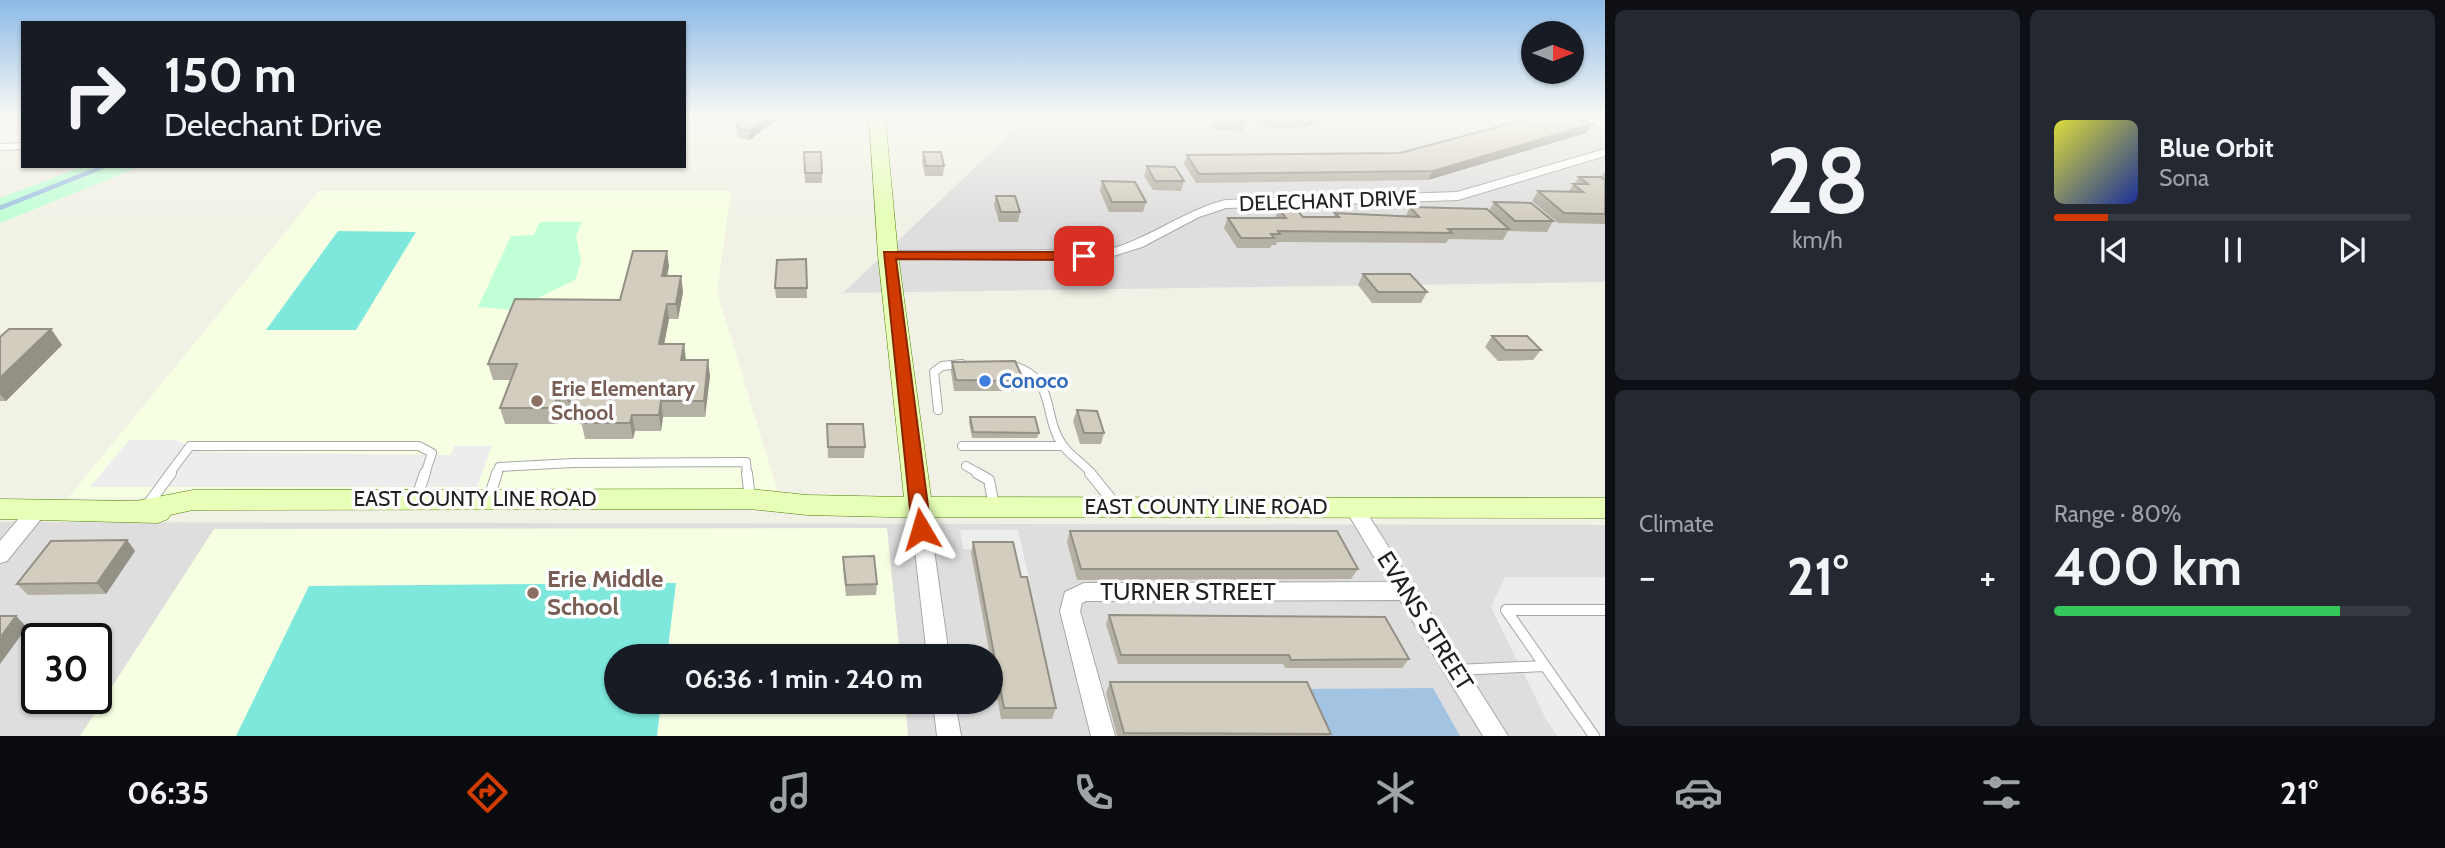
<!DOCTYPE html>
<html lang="en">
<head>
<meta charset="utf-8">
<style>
	:root { --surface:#171b24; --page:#242831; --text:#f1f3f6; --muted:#9ea1a6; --line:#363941; --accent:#d13b00 }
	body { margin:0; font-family:Cabin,sans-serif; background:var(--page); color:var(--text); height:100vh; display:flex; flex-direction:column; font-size:26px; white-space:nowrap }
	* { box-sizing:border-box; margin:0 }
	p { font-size:23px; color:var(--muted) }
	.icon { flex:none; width:38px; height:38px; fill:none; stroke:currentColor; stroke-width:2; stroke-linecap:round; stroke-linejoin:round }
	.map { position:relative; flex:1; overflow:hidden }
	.sheet { display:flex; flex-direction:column; gap:10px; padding:10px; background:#0d0f14; width:840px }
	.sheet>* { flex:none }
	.top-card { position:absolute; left:21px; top:21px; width:665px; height:147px; border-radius:0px; box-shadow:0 2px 5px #0004; background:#171b24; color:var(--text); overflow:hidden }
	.needle { width:46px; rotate:90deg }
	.controls { position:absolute; left:1521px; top:21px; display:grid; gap:14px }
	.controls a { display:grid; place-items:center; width:63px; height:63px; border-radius:50%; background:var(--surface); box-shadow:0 2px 5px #0004; font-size:35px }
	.speed { position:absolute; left:21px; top:623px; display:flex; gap:14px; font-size:35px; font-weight:700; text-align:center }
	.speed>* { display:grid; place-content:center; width:91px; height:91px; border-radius:50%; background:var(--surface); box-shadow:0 2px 5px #0004; line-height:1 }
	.speed .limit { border:4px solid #111; border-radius:10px; background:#fff; color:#111 }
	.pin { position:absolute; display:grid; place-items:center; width:60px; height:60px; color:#fff; margin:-30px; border-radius:14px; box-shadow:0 4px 10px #0006 }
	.me { position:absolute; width:77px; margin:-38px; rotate:353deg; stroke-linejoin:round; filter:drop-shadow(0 0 5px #0008) }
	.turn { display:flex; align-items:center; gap:24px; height:147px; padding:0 28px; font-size:32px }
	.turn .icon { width:91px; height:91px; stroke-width:2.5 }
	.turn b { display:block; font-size:49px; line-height:60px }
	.big { font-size:52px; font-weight:800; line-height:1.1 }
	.sheet .widget { flex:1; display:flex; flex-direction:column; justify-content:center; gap:10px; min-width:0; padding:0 24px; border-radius:10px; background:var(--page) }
	.sheet .dial { align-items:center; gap:0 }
	.dial b { font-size:91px; line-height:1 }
	.song { display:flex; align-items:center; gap:21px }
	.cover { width:84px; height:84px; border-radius:10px; background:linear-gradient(135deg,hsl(60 70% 55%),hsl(230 70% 35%)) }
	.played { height:7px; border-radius:4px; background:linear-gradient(90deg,var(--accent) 15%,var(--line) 15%) }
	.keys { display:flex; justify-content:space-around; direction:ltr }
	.heat { display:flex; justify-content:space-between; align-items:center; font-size:38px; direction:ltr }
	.charge { height:10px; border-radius:5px; background:linear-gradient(90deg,#34c759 80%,var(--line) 0) }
	.sheet .tiles { flex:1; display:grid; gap:10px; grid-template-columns:repeat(2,1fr) }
	.trip { position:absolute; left:604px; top:644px; width:399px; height:70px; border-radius:35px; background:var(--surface); box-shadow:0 2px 5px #0004; font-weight:800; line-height:70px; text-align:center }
	.tab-bar { display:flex; height:112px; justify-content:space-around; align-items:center; background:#090b0e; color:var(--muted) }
	.tab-bar .icon { width:49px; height:49px }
	.tab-bar .on { color:var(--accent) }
	.tab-bar b { font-size:32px; color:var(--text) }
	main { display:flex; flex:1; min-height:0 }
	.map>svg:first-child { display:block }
</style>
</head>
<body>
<main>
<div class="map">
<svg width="1605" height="736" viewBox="0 0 1605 736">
	<rect width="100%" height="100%" fill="#f2f1e6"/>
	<!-- residential -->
	<path fill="#dfdede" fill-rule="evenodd" d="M1029,116h576v166l-762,11z
		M0,522l1605,3v211h-1605zM37,639h59v59h-59zM616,656h374v46h-374z"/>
	<!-- education -->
	<path fill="#f7ffe2" d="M319,191h412l-14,101 60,198 -709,8z
		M887,528l13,128h-284v46h289l3,34h-828l134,-207z"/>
	<!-- park -->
	<path fill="#c1ffd7" d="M84,166h57l-141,57v-25z
		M540,222h42l-6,14 5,26 -6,18 -62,30 -35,-3 33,-71 23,-1z"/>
	<!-- pitch -->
	<path fill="#7ee8dd" d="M338,231l78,1 -60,98h-90z
		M676,583l-9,73h-51v46h45l-4,34h-421l73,-150z"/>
	<!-- parking -->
	<path fill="#ededed" d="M129,440h48l23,12 251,3 3,-9h38l-15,41h-387z
		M960,530h58l13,56h-12l-8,-37h-48z
		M1505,577h100v159h-48l-12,-19 -54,-110z"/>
	<!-- water -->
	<path fill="#a3c3e3" d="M1433,688l27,48h-133l-22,-47z"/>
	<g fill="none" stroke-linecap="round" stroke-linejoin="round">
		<!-- stream -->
		<path stroke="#a3c3e3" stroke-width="4.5" d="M0,208l105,-42"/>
		<defs>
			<path id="lane-far2" d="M1010,116l8,3
				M0,147l23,-1"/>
			<path id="lane-far1" d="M1010,365c50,13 30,51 54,82 8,10 20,17 28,27
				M938,410l-4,-38 8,-6 20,-2
				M962,446h101
				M966,466l14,8
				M169,474l21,-28h229l13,7 -7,21
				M497,474l2,-7 74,-4 173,-1 1,12"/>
			<path id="lane" d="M747,473l3,26
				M977,473l12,7 5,26
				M1090,473l25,31
				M489,498l8,-25
				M416,499l9,-26
				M146,507l25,-34
				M1456,670l88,-4
				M1594,736l-88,-126h99"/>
			<path id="street" d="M1574,116h15l16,7v7z
				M1605,149v7l-147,44 -232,8 -27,9 -57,30 -35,11 -219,1 -7,-4 7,-4 219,-1c42,-11 76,-39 118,-50l232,-8z
				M919,500l7,2 2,5 21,149h-22l-17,-149 2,-5z
				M1353,500l7,2 148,234h-25l-83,-136 -314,1 -4,2 -2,8 35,125h-24l-31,-125 5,-19 19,-9 305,-1 -45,-75 2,-5z
				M38,502l7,2 2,5 -2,5 -38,47 -7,2v-22l31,-37z
				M933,702h22l6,34h-24z"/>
			<path id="secondary" d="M869,116h16l13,139 33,242 674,1v20l-715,-1 -83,-2 -57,-6 -557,1 -23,5 -2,4 -10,4 -158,-4v-20l136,2 57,-11 557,-1 57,6 97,2 -26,-242z"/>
		</defs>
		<!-- lane-far2 casing -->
		<use href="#lane-far2" stroke="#a8a8a8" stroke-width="8"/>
		<!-- lane-far1 casing -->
		<use href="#lane-far1" stroke="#a8a8a8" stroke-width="10"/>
		<!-- lane casing -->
		<use href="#lane" stroke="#a8a8a8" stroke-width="12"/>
		<!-- street casing -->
		<use href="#street" stroke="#a8a8a8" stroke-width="2"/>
		<!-- secondary casing -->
		<use href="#secondary" stroke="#4e7f00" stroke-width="1"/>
		<!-- lane-far2 -->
		<use href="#lane-far2" stroke="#fff" stroke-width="6"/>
		<!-- lane-far1 -->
		<use href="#lane-far1" stroke="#fff" stroke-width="8"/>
		<!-- lane -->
		<use href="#lane" stroke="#fff" stroke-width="10"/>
		<!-- street -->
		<use href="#street" fill="#fff" fill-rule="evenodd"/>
		<!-- secondary -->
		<use href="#secondary" fill="#e7ffb7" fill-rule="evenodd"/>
	</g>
	<!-- wall -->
	<path fill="#b5b0a4" d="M744,116h37l-32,24 -12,-3 -1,-10z
		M1212,116h32l2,7 -4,9 -29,-3z
		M1253,116h76l-25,11 -34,1z
		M1586,133l-158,47 -232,3 -12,-19 3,-9 213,-2z
		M804,152l18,21v10h-17z
		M923,152l21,14 -1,10h-18l-3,-14z
		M1147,166l37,15 -3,10 -28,-1 -9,-14z
		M1605,171v53l-47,-1 -26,-22 6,-10 30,1 11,-15h22z
		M1102,181l44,21 -3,10h-34l-9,-21z
		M996,196l24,16 -2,10h-19l-5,-17z
		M1494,202l59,19 -6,11 -39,-1 -5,9 -54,-1 -3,4 -169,-1 -1,3h-4l-2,3h-33l-13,-20 4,-10h47l4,-9 24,8h30l2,-4 71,3 4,-9 79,4z
		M806,259l1,39h-31l-1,-10z
		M669,266l-2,10h14l2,16 -5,27h-9l-5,25 46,32 -5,41h-42l-2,14h-26l-2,8h-48l-3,-14 -20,-17 -4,16h-53l-5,-16 11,-28h-18l-5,-16 132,-64z
		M1363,274l64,18 -6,11h-49l-14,-18z
		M51,329l11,16 -56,56h-6v-64z
		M1492,336l49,14 -8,10 -35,1 -13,-14z
		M952,362l72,19 -3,10h-67l-3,-19z
		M1077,410l27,23 -3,11h-21l-7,-23z
		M970,417l69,16 -2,5h-65l-3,-16z
		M827,424l38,23 -1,11h-36z
		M1070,531l288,38 -7,10 -274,1 -10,-38z
		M127,540l8,11 -29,43 -78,1 -11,-11z
		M973,542l48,35 35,131 -4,11h-51l-11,-63 -19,-103z
		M843,557l34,27 -1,11 -30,1 -3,-28z
		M1109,615l300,44 -7,9h-117l-2,-4h-165l-12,-40z
		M1110,682l221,52 -2,2h-212l-11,-43z"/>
	<!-- shaded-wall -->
	<path fill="#939086" d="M769,116h12l-32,24v-9z
		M1312,116h17l-25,11 3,-9z
		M1592,124l-6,9 -158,47 5,-9z
		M667,251l2,15 -5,26 -2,-16z
		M681,276l2,16 -5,27 -2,-15z
		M667,304l2,15 -8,41 -2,-16z
		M51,329l11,16 -56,56 -6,-7v-16z
		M684,344l2,16h-5z
		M708,360l2,16 -5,41 -1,-16z
		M558,392l4,16 -4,16 -4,-16z
		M661,401l2,16 -2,14 -2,-16z
		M632,415l3,16 -2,8 -3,-16z
		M127,540l8,11 -29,43 -9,-11z
		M16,616l11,11 -27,37v-26z"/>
	<!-- building -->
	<path fill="#d2cdbf" stroke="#939086" stroke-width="2" d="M744,116h25l-20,15 -13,-4z
		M1216,116h28l2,7 -30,-3z
		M1269,116h43l-5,2 -33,1z
		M1538,116h34l20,8 -159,47 -234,3 -12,-19 213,-2z
		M804,152h17l1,21h-17z
		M923,152h18l3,14h-18z
		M1147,166l28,1 9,14h-29z
		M1579,177h22l4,3v34l-41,-1 -26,-22 45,1 -10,-8h15z
		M1102,181l33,1 11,20h-34z
		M996,196h19l5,16h-19z
		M1494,202l37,1 22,18h-38z
		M1410,207l77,2 22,20h-61l4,4 -174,-2 2,3h-9l3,4h-33l-13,-20h58l-7,-9h17l7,8h36l-4,-4 84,4z
		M633,251h34l-5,25h19l-5,28h-9l-8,40h25l-3,16h27l-4,41h-43l-2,14h-27l-2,8h-49l3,-10 -26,-21 -4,16h-54l17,-44h-29l27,-65 105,1z
		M806,259l1,29h-32l2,-28z
		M1363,274h47l17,18h-49z
		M9,329h42l-51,49v-41z
		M1492,336h35l14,14h-36z
		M1015,361l9,20 -68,-1 -4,-18z
		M1077,410l20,1 7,22h-20z
		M970,417h65l4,16 -66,-1z
		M827,424h36l2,23h-37z
		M1070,531h267l21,38h-277z
		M127,540l-30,43 -80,1 34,-43z
		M973,542h40l8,35h6l29,131h-52z
		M874,556l3,28 -31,1 -3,-28z
		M1109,615l276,2 24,42 -118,1 -2,-5h-168z
		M0,616h16l-16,22z
		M1110,682h197l24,52 -207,-1z"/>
	<!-- sky -->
	<linearGradient id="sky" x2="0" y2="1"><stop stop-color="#8cbae6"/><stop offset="0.53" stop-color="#f9f9f4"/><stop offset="1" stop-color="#f9f9f4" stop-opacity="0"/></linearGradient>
	<rect width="1605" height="219" fill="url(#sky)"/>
	<!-- route -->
	<path fill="#d13b00" stroke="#882600" stroke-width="2" d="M884,252h200l7,4 -7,4 -188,-1 35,270 -3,5h-13l-3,-5z"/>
	<!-- markers -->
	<circle fill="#3f7fe0" stroke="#fff" stroke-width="2.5" cx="985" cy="381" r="7"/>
	<g fill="#8d6e63" stroke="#fff" stroke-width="2.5">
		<circle cx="537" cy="401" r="7"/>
		<circle cx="533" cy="593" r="7"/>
	</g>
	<g text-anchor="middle" stroke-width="7" stroke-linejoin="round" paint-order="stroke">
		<!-- street labels -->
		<g font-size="21" fill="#212121" stroke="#fff">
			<text transform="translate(1328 201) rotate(-2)" y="7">DELECHANT DRIVE</text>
			<text x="475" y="506">EAST COUNTY LINE ROAD</text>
			<text x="1206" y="514">EAST COUNTY LINE ROAD</text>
		</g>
		<!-- shop labels -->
		<g font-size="21" font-weight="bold" fill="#366cbe" stroke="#fff" text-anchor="start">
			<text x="999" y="388">Conoco</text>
		</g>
		<!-- education labels -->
		<g font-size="21" font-weight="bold" fill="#785e54" stroke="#fff" text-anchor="start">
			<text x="551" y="396">Erie Elementary<tspan x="551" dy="24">School</tspan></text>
		</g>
		<!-- near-education labels -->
		<g font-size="24" font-weight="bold" fill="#785e54" stroke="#fff" text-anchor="start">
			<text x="547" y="587">Erie Middle<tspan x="547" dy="28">School</tspan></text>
		</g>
		<!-- near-street labels -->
		<g font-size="24" fill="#212121" stroke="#fff">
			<text x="1188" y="600">TURNER STREET</text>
			<text transform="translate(1425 621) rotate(58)" y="8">EVANS STREET</text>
		</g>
	</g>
</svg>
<div class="controls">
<a><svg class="needle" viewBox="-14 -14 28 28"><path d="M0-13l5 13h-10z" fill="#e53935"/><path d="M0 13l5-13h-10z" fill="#9ea1a6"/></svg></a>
</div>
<div class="speed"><div class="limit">30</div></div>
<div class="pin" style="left:1084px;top:256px;background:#d93025"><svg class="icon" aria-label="arrive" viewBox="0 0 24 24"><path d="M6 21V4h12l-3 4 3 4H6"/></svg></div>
<svg class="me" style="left:921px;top:529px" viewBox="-20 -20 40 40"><path d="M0-17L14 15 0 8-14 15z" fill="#d13b00" stroke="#fff" stroke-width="4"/></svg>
<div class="trip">06:36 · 1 min · 240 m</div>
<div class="top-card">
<div class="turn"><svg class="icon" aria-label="right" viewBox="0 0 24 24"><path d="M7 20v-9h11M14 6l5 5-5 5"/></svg><div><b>150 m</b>Delechant Drive</div></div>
</div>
</div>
<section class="sheet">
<div class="tiles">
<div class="widget dial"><b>28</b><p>km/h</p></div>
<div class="widget">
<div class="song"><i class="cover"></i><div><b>Blue Orbit</b><p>Sona</p></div></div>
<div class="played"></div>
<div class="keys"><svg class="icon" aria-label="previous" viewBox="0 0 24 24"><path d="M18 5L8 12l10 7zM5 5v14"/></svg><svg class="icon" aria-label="pause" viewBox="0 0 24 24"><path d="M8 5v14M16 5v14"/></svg><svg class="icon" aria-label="next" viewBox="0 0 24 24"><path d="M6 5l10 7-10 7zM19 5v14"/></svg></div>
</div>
<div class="widget"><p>Climate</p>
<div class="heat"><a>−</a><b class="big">21°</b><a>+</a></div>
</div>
<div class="widget"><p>Range · 80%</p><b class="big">400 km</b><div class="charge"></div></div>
</div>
</section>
</main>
<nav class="tab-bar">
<b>06:35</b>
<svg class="icon on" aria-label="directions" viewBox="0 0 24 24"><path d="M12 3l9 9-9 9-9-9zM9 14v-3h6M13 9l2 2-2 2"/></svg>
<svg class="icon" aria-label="music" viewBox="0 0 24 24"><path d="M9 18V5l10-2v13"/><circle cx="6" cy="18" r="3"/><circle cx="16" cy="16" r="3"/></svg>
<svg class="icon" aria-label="phone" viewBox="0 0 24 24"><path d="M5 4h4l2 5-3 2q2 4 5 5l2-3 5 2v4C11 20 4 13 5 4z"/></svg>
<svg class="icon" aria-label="climate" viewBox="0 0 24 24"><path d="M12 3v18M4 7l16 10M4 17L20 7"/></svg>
<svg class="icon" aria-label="car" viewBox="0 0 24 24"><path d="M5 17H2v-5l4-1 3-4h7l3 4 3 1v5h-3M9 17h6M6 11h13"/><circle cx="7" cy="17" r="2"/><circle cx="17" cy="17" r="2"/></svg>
<svg class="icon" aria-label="filters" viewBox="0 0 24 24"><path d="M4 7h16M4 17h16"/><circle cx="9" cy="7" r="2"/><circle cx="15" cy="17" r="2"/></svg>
<b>21°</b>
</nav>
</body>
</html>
